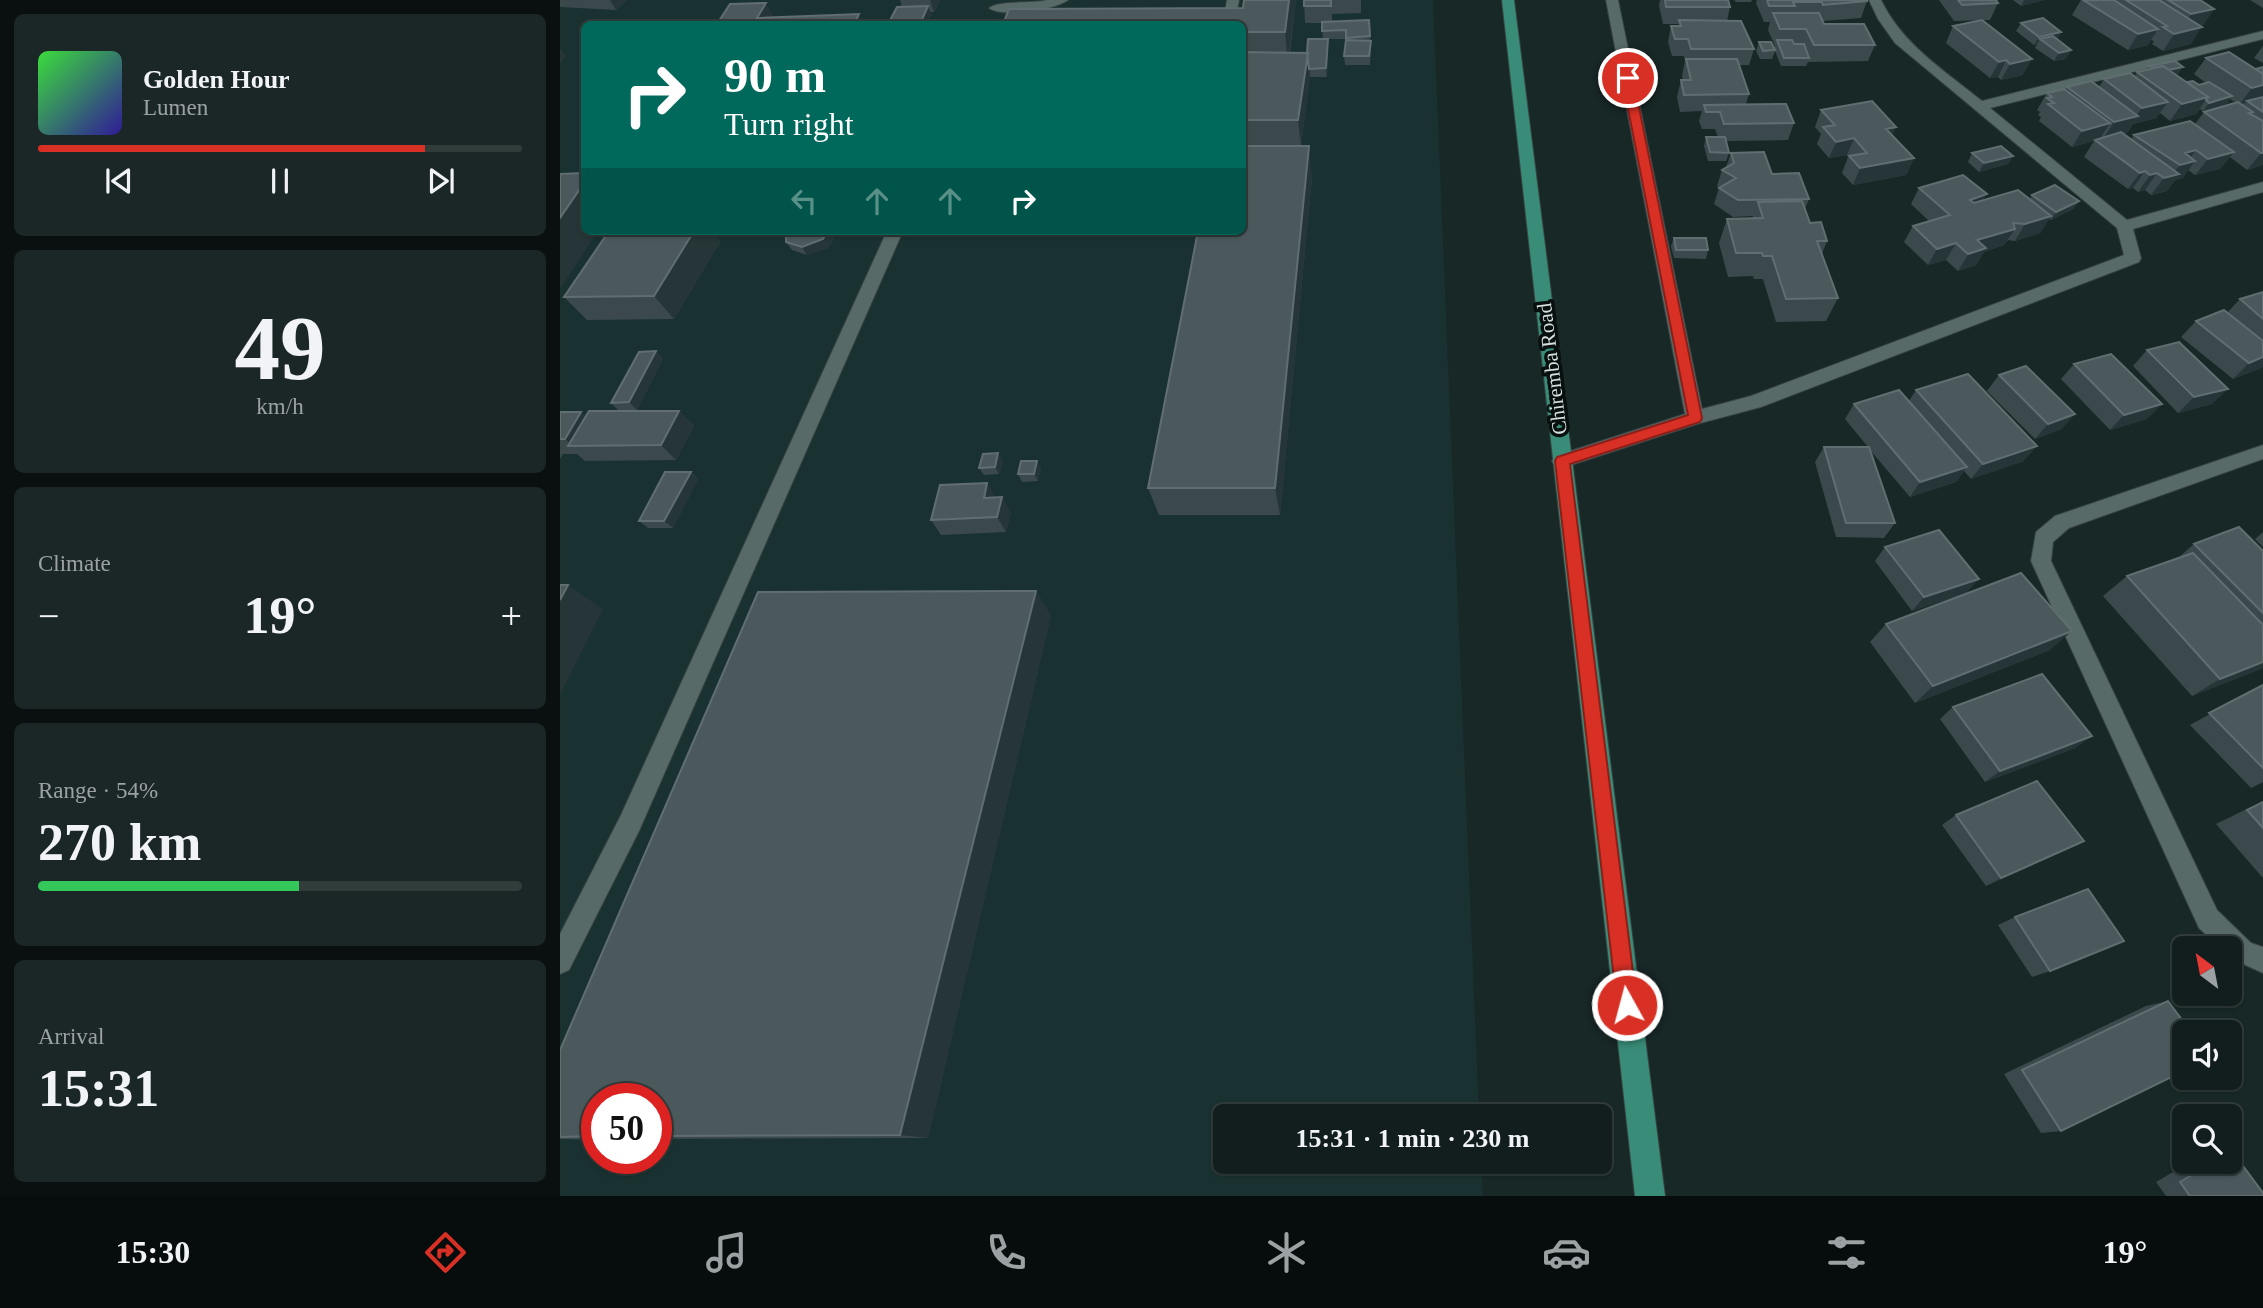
<!DOCTYPE html>
<html lang="en">
<head>
<meta charset="utf-8">
<style>
	:root { --surface:#121e1d; --page:#1b2726; --text:#f1f3f6; --muted:#9ca2a4; --line:#313c3b; --accent:#d93025 }
	body { margin:0; font-family:Georgia,serif; background:var(--page); color:var(--text); height:100vh; display:flex; flex-direction:column; font-size:26px; white-space:nowrap }
	* { box-sizing:border-box; margin:0 }
	p { font-size:23px; color:var(--muted) }
	.icon { flex:none; width:38px; height:38px; fill:none; stroke:currentColor; stroke-width:2; stroke-linecap:round; stroke-linejoin:round }
	.map { position:relative; flex:1; overflow:hidden }
	.panel { display:flex; flex-direction:column; gap:14px; padding:14px; background:#0a1010; width:560px }
	.panel>* { flex:none }
	.guide { position:absolute; left:21px; top:21px; width:665px; height:214px; border-radius:10px; box-shadow:0 2px 5px #0004,0 0 0 2px var(--line); background:#00695c; color:#fff; overflow:hidden }
	.needle { width:46px; rotate:328deg }
	.controls { position:absolute; left:1612px; top:936px; display:grid; gap:14px }
	.controls a { display:grid; place-items:center; width:70px; height:70px; border-radius:10px; background:var(--surface); box-shadow:0 2px 5px #0004,0 0 0 2px var(--line); font-size:35px }
	.speed { position:absolute; left:21px; top:1083px; display:flex; gap:14px; font-size:35px; font-weight:700; text-align:center }
	.speed>* { display:grid; place-content:center; width:91px; height:91px; border-radius:50%; background:var(--surface); box-shadow:0 2px 5px #0004,0 0 0 2px var(--line); line-height:1 }
	.speed .limit { border:10px solid #d22; background:#fff; color:#111 }
	.pin { position:absolute; display:grid; place-items:center; width:60px; height:60px; color:#fff; margin:-30px; border:4px solid #fff; border-radius:50%; box-shadow:0 2px 7px #0007 }
	.me { position:absolute; width:77px; margin:-38px; rotate:353deg; stroke-linejoin:round; filter:drop-shadow(0 0 5px #0008) }
	.turn { display:flex; align-items:center; gap:24px; height:147px; padding:0 28px; font-size:32px }
	.turn .icon { width:91px; height:91px; stroke-width:2.5 }
	.turn b { display:block; font-size:49px; line-height:60px }
	.lanes { display:flex; align-items:center; height:66px; padding:0 28px; background:#0003; justify-content:center; gap:35px; direction:ltr }
	.lanes .off { opacity:.35 }
	.big { font-size:52px; font-weight:800; line-height:1.1 }
	.panel .widget { flex:1; display:flex; flex-direction:column; justify-content:center; gap:10px; min-width:0; padding:0 24px; border-radius:10px; background:var(--page) }
	.panel .dial { align-items:center; gap:0 }
	.dial b { font-size:91px; line-height:1 }
	.song { display:flex; align-items:center; gap:21px }
	.cover { width:84px; height:84px; border-radius:10px; background:linear-gradient(135deg,hsl(120 70% 55%),hsl(250 70% 35%)) }
	.played { height:7px; border-radius:4px; background:linear-gradient(90deg,var(--accent) 80%,var(--line) 80%) }
	.keys { display:flex; justify-content:space-around; direction:ltr }
	.heat { display:flex; justify-content:space-between; align-items:center; font-size:38px; direction:ltr }
	.charge { height:10px; border-radius:5px; background:linear-gradient(90deg,#34c759 54%,var(--line) 0) }
	.trip { position:absolute; left:653px; top:1104px; width:399px; height:70px; border-radius:10px; background:var(--surface); box-shadow:0 2px 5px #0004,0 0 0 2px var(--line); font-weight:800; line-height:70px; text-align:center }
	.menu { display:flex; height:112px; justify-content:space-around; align-items:center; background:#070c0c; color:var(--muted) }
	.menu .icon { width:49px; height:49px }
	.menu .current { color:var(--accent) }
	.menu b { font-size:32px; color:var(--text) }
	main { display:flex; flex:1; min-height:0 }
	.map>svg:first-child { display:block }
</style>
</head>
<body>
<main>
<section class="panel">
<div class="widget">
<div class="song"><i class="cover"></i><div><b>Golden Hour</b><p>Lumen</p></div></div>
<div class="played"></div>
<div class="keys"><svg class="icon" aria-label="previous" viewBox="0 0 24 24"><path d="M18 5L8 12l10 7zM5 5v14"/></svg><svg class="icon" aria-label="pause" viewBox="0 0 24 24"><path d="M8 5v14M16 5v14"/></svg><svg class="icon" aria-label="next" viewBox="0 0 24 24"><path d="M6 5l10 7-10 7zM19 5v14"/></svg></div>
</div>
<div class="widget dial"><b>49</b><p>km/h</p></div>
<div class="widget"><p>Climate</p>
<div class="heat"><a>−</a><b class="big">19°</b><a>+</a></div>
</div>
<div class="widget"><p>Range · 54%</p><b class="big">270 km</b><div class="charge"></div></div>
<div class="widget"><p>Arrival</p><b class="big">15:31</b></div>
</section>
<div class="map">
<svg width="1703" height="1196" viewBox="0 0 1703 1196">
	<rect width="100%" height="100%" fill="#182827"/>
	<!-- built -->
	<path fill="#193231" fill-rule="evenodd" d="M0,0h873l46,1116h-254v46h256l2,34h-923zM24,24h658v207h-658zM37,1099h59v59h-59z"/>
	<g fill="none" stroke-linecap="round" stroke-linejoin="round">
		<defs>
			<path id="minor" d="M487,0h21c-13,10 -66,18 -79,8 10,-8 43,-4 58,-8z
				M667,0h12l-3,16 -17,8h-33l2,-3 27,-4 10,-6z
				M1046,0h12l84,409 49,-13 373,-141 -7,-27 -222,-185 -17,-24 -9,-19h12c21,44 64,71 101,101l281,-70v8l-273,69 137,112 136,-38v10l-130,37 8,29 -2,4 -378,145 -64,17 -135,44 -7,-2 -3,-5 3,-5 130,-42z
				M327,231h16l-264,600 -70,139 -9,4v-40l61,-119z
				M1703,445v14l-194,69 -16,14 -2,19 166,349 34,33 12,4v26l-33,-15v-10h-10l-21,-20 -168,-367 5,-29 19,-16z"/>
			<path id="major" d="M942,0h12l151,1196h-30z"/>
		</defs>
		<!-- minor casing -->
		<use href="#minor" stroke="#364242" stroke-width="2"/>
		<!-- major casing -->
		<use href="#major" stroke="#364242" stroke-width="2"/>
		<!-- minor -->
		<use href="#minor" fill="#586a68" fill-rule="evenodd"/>
		<!-- major -->
		<use href="#major" fill="#388c78" fill-rule="evenodd"/>
	</g>
	<!-- wall -->
	<path fill="#3b494d" fill-rule="evenodd" d="M0,0h67l-11,10 -56,-3z
		M340,0h40l-6,12h-4l2,3 -30,-8z
		M736,0l-6,53h17l16,-14 -1,-16h-17l-1,-23h57v13l-29,1v7l37,-1 2,29 -1,16h-25l-1,-9 2,-17h-18l-1,38h-17l-9,68h-57v1l68,31 -32,338h-121l-11,-27 94,-257 1,-223z
		M1100,0h68l2,7 -3,14 27,28 -5,16h-10l10,29 -3,10 48,19 -6,17 -62,1 3,12 -3,8h-18l-4,-15 2,-9h12l-3,-8h-13l-3,-8 3,-10 -22,1 -3,-15 4,-17h2l-1,-4 3,-15 -1,-5h-12l-4,-14 3,-16h7l1,-2h-16l-4,-18z
		M1174,0h18l-1,2h-15z
		M1197,0h110v1l-6,17 -38,3 1,3 51,21 -7,16 -60,1 -2,4h-25l-6,-15 -3,8h-12l-4,-8 3,-9 15,6 1,-2 -7,-16 2,-8h-6l-8,-19z
		M1379,0h57l2,3 -8,17 -36,1z
		M1453,0h31l-23,6z
		M1521,0h119l14,9 -11,16 -4,1 -8,18 -28,7 -11,-7 2,-3 -3,-1 -3,5 -20,5 -56,-35z
		M1690,0h13v8z
		M1422,20l41,55 -22,5 -3,-3 -8,1 -44,-35 7,-17z
		M1461,23l40,9 -4,8 14,10 -5,9 -12,2 -19,-13 2,-4 -3,1 -18,-14z
		M1703,46v17l-9,-5z
		M1646,58l50,11 7,-2v98l-16,5 -17,-13 -10,12 -25,6 -7,-5 -5,8 -8,2 -8,11 -16,4 -6,-5 -7,2 -5,-4 -5,1 -44,-32 10,-16 -22,6 -33,-26 2,-4 -3,-2 2,-3 -3,-2 10,-17 18,-3 2,-3h32l5,-8 30,-2 3,-5 11,-2 2,-4 27,9 10,7 12,3 7,-2 -12,-9zM1670,99l6,4 -32,9 -9,12 -61,11 -3,4 -7,-5 3,-1 6,-9 23,-6 4,-5 10,8 26,-7 4,-5 3,2 23,-6z
		M1261,110l75,17 -4,8 22,23 -8,17 -53,10 -11,-12 6,-16 -1,-2 -18,3 -12,-14 4,-10 -6,-7z
		M1171,153l41,21 37,25 -4,10 5,14 17,18 -5,13 16,44 -12,23 -50,1 -13,-43h-9l-1,-3 -25,1 -9,-34 8,-24h25l1,-3 -20,1 -19,-13 5,-16 -2,-2 5,-16 4,-3z
		M1412,153l41,3 -5,8 -29,8 -11,-10z
		M1359,188l65,12 46,-1 2,-4 47,6 -6,8 -22,11 -2,-1 -9,14 -25,8 -7,-1 -4,5 -20,7 -8,13 -18,6 -12,-11 -18,5 -24,-23 9,-16 16,-5 -18,-17z
		M49,231h103l8,11 -46,77 -87,1 -23,-23z
		M273,235l1,4 -6,9 -21,7 -15,-5 -6,-8z
		M1114,238l34,12 -2,9 -32,-1 -3,-12z
		M1703,292v74l-2,2 -28,11 -52,-42 15,-16 31,-8 13,-14z
		M1587,350l65,54 -34,9 -45,-47z
		M96,351l7,8 -26,51 -18,1 -8,-8z
		M1514,364l73,55 -37,11 -49,-51z
		M1439,375l63,54 -27,10 -48,-48z
		M1356,390l108,71 -53,18 -7,-8 -8,11 -46,15 -40,-47 25,73 -11,15 -48,-1 -21,-75 9,-15h44l-23,-28 9,-15 55,-3z
		M119,411l15,15 -18,34 -91,1 -8,-7h-14l-3,5v-47l26,4z
		M443,461l-4,13 -15,1 -5,-7z
		M481,468l-3,13 -16,1 -4,-8z
		M131,472l7,7 -25,49h-25l-9,-7z
		M436,498l15,14 -5,20 -65,3 -10,-15z
		M1703,532v15l-8,-8z
		M1634,544l69,7v117l-71,28 -89,-100 24,-20 51,-18z
		M1325,547l81,46 -54,18 -37,-50z
		M491,615l-123,523 -272,1v-40h-59v41l-37,-1v-89z
		M1326,624l164,26 -135,53 -45,-61z
		M1703,685v97l-12,6 -61,-63z
		M1393,707l139,29 -17,12 -90,34 -45,-63z
		M1703,801v77l-47,-54z
		M1396,815l110,35 -80,36 -44,-61z
		M1455,917l35,54 -18,6 -34,-52z
		M1608,1001l-107,130 -20,2 -37,-59 142,-68z
		M1670,1151h2l31,45h-97l-10,-14 34,-20h40z"/>
	<!-- shaded-wall -->
	<path fill="#263537" d="M50,0h17l-11,10z
		M370,0h10l-6,12z
		M729,0h7l-8,63 -3,-31z
		M1464,0h20l-23,6z
		M206,3l12,21 -21,-6z
		M368,6l4,9 -5,9h-7z
		M1654,9l-11,16 -23,6 11,-17z
		M299,14l5,10h-10z
		M1642,27l-11,17 -28,7 11,-17z
		M1598,29l-10,16 -20,5 10,-16z
		M1501,32l-4,8 -17,-1 -3,5 -3,1 5,-8z
		M768,39v9l-1,29 -1,-9z
		M0,48l6,8 -6,8z
		M1511,50l-5,9 -12,2 5,-8z
		M748,53l2,24 -9,68 -3,-25z
		M1472,59l-9,16 -22,5 9,-16z
		M1446,60l-8,17 -8,1 9,-16z
		M1623,67l-6,9 -19,-4z
		M1703,85v12l-24,8 13,-17z
		M1672,96l-6,9 -23,6 6,-8z
		M1648,97l-12,17 -26,7 12,-17z
		M1608,102l-12,16 -23,6 -6,9 -24,6 11,-17 21,-5 7,-9z
		M1550,123l-11,17 -27,7 10,-16z
		M1336,127l-7,16 -3,-14z
		M1294,138l-7,17 -18,3 7,-16z
		M749,146l3,31 -32,338 -5,-27z
		M1636,150l-10,13 9,-2 -12,17 -8,2 -8,11 -16,4 13,-17 7,-2 9,-11 5,-12z
		M1674,152l-14,17 -25,6 13,-16z
		M1701,153h2v12l-16,5z
		M1453,156l-5,8 -29,8 5,-9z
		M1354,158l-8,17 -53,10 7,-17z
		M1585,171l-12,17 -5,1 12,-16z
		M1597,173l-12,17 -7,2 12,-17z
		M24,183v48h14l-38,58v-71z
		M1427,194l-10,17 -7,-11z
		M1519,201l-6,8 -22,11 5,-8z
		M1491,216l-11,17 -25,8 10,-17z
		M1455,229l-11,16 -20,7 -8,13 -18,6 19,-31z
		M134,231h18l8,11 -46,77 -20,-23z
		M268,231h3l3,8 -6,9 -21,7 -5,-8z
		M1396,243l-10,17 -18,5 9,-16z
		M96,351l7,8 -26,51 -8,-8z
		M1703,357v9l-2,2 -28,11 16,-16z
		M1668,389l-16,15 -34,9 16,-16z
		M1602,404l-15,15 -37,11 14,-15z
		M119,411l15,15 -18,34 -15,-15z
		M21,412l17,16 -25,18 -8,-7z
		M1515,414l-13,15 -27,10 13,-15z
		M1477,446l-13,15 -53,18 12,-15z
		M438,453l5,8 -4,13 -4,-7z
		M477,461l4,7 -3,13 -4,-7z
		M1407,467l-11,15 -46,15 10,-15z
		M131,472l7,7 -25,49 -9,-7z
		M427,483l9,14 -12,1z
		M442,497l9,15 -5,20 -9,-15z
		M1419,579l-13,14 -54,18 12,-14z
		M8,585l35,24 -43,86v-95z
		M476,591l15,24 -123,523 -28,-3z
		M1512,631l-22,19 -135,53 18,-17z
		M1703,662v6l-4,2 -67,26 28,-17z
		M1532,736l-17,12 -90,34 15,-11z
		M1524,841l-18,9 -80,36 15,-8z"/>
	<!-- building -->
	<path fill="#4b595d" stroke="#616e71" stroke-width="2" d="M684,0h45l-4,32h-43v-8h-239l6,-15 234,-1z
		M744,0h27v6h-27z
		M1105,0h63l2,7h-64z
		M1207,0h100v1l-44,4 -1,-3h-29l2,4h-26z
		M1398,0h38l2,3 -36,2z
		M1523,0h31l44,29 -20,5z
		M1566,0h33l43,27 -28,7 -11,-7 4,-1z
		M1608,0h32l14,9 -23,5z
		M206,3l-9,15 102,-4 -5,10h-137l13,-20z
		M368,6l-8,18h-32l9,-17z
		M1213,13h46l5,11h40l11,21h-61l-8,-16h-26z
		M1483,18l18,14 -22,5 -18,-14z
		M809,20l1,16 -24,2v-8l-24,1v-9z
		M1119,20l62,1 13,28h-63l-3,-10h-13l-4,-13h10z
		M1422,20l50,39 -22,5 -4,-4 -7,2 -46,-36z
		M1493,36l18,14 -12,3 -19,-14z
		M748,39h20l-2,29 -17,1 -2,-16z
		M786,40l25,1 -2,15h-25z
		M1217,40h15l2,4h10l5,14h-25z
		M1199,42h12l4,8 -12,1z
		M682,52l66,1 -10,67h-56z
		M1669,52l34,22v11l-11,3 -46,-30z
		M1126,59h51l12,35 -65,1 -3,-15h10z
		M1615,61l8,6 -14,3 -6,-4 -10,2 -3,-2z
		M1603,66l45,31 -26,7 -45,-32z
		M1703,67v7l-7,-5z
		M1570,73l38,29 -26,6 -38,-29z
		M1531,81l47,35 -24,6 -47,-35z
		M1633,81l6,4 10,-3 23,14 -23,7 -3,-3 2,-3 -21,-15z
		M1504,89l46,34 -28,8 -34,-27 6,-1 -7,-5 5,-1 -5,-4z
		M1703,97v15l-16,-11z
		M1312,101l24,26 -10,2 28,29 -54,10 -11,-12 18,-3 -13,-15 -18,4 -13,-15 12,-2 -14,-15z
		M1678,102l15,10 -4,1 14,8v32h-2l-57,-41z
		M1226,104l8,19 -70,1 -4,-12h-14l-2,-7z
		M1630,121l44,31 -26,7 -12,-9 -11,3 10,8 -15,4 -46,-30z
		M1561,132l58,42 -15,4 -7,-5 -7,2 -5,-4 -5,2 -45,-33z
		M1146,137h19l4,16 -19,-1z
		M682,146h67l-34,342h-127l50,-257h44z
		M1441,146l12,10 -29,7 -12,-10z
		M1204,152l8,22 27,-1 10,26 -71,1 -19,-12 17,-10 -14,-8 12,-7 -3,-10z
		M24,173v10l-24,35v-44z
		M1403,175l24,19 -17,6 4,3 44,-13 33,26 -26,8 -12,-1 2,6 -38,11 9,8 -18,6 -12,-11 -19,6 -24,-23 37,-11 -31,-27z
		M1495,185l24,16 -23,11 -24,-17z
		M1242,201l8,22 11,-1 6,19h-10l21,57 -52,1 -14,-43h-9l-1,-3h-26l-9,-34 36,-1 -5,-16z
		M49,231h85l-40,65 -90,1z
		M229,231h39l-5,8 -21,8 -16,-5v-8z
		M1114,238h32l2,12h-32z
		M1703,292v27l-23,-20z
		M1664,310l39,31v16l-14,6 -53,-42z
		M1619,342l49,47 -34,8 -47,-47z
		M96,351l-27,51 -18,1 28,-51z
		M1551,354l51,50 -38,11 -50,-51z
		M1466,366l49,48 -27,10 -49,-49z
		M1408,374l69,72 -54,18 -67,-74z
		M1339,390l68,77 -47,15 -66,-78z
		M29,411h90l-18,34 -93,1z
		M0,412h21l-16,27h-5z
		M1264,447h45l26,76h-49z
		M438,453l-3,14 -16,1 4,-14z
		M461,461h16l-3,13h-16z
		M105,472h26l-27,49h-25z
		M427,483l-3,15 18,-1 -5,20 -66,3 9,-35z
		M1679,527l24,24v62l-69,-69z
		M1379,530l40,49 -55,18 -39,-50z
		M1633,553l70,72v37l-43,17 -93,-103z
		M1461,573l51,58 -139,55 -47,-62z
		M0,585h8l-8,15z
		M476,591l-136,544 -244,1v-37h-59v37l-37,1v-87l198,-458z
		M1482,674l50,62 -92,35 -47,-64z
		M1703,685v83l-54,-55z
		M1477,781l47,60 -83,37 -45,-63z
		M1703,802v26l-16,-18z
		M1528,889l36,52 -74,30 -35,-54z
		M1608,1001l23,31h-7v39l-123,60 -39,-61z
		M1672,1151l31,42v3h-73l-10,-14 34,-20h16v-9z"/>
	<!-- route -->
	<path fill="#d93025" stroke="#8d1f18" stroke-width="2" d="M1068,75l5,3 69,340 -2,4 -130,42 67,541 -3,8 -7,2 -7,-2 -3,-8 -62,-544 2,-4 131,-42 -66,-337z"/>
	<g text-anchor="middle" stroke-width="7" stroke-linejoin="round" paint-order="stroke">
		<!-- street labels -->
		<g font-size="21" fill="#d6dfdf" stroke="#080f0f">
			<text transform="translate(992 369) rotate(-97)" y="7">Chiremba Road</text>
		</g>
	</g>
</svg>
<div class="controls">
<a><svg class="needle" viewBox="-14 -14 28 28"><path d="M0-13l5 13h-10z" fill="#e53935"/><path d="M0 13l5-13h-10z" fill="#9ca2a4"/></svg></a>
<a><svg class="icon" aria-label="sound" viewBox="0 0 24 24"><path d="M4 9h4l5-4v14l-5-4H4zM17 9q2 3 0 6"/></svg></a>
<a><svg class="icon" aria-label="search" viewBox="0 0 24 24"><circle cx="10" cy="10" r="6"/><path d="M15 15l6 6"/></svg></a>
</div>
<div class="speed"><div class="limit">50</div></div>
<div class="pin" style="left:1068px;top:78px;background:#d93025"><svg class="icon" aria-label="arrive" viewBox="0 0 24 24"><path d="M6 21V4h12l-3 4 3 4H6"/></svg></div>
<svg class="me" style="left:1067px;top:1005px" viewBox="-20 -20 40 40"><circle r="17" fill="#d93025" stroke="#fff" stroke-width="3"/><path d="M0-11L8 9 0 5-8 9z" fill="#fff"/></svg>
<div class="trip">15:31 · 1 min · 230 m</div>
<div class="guide">
<div class="turn"><svg class="icon" aria-label="right" viewBox="0 0 24 24"><path d="M7 20v-9h11M14 6l5 5-5 5"/></svg><div><b>90 m</b>Turn right</div></div>
<div class="lanes"><svg class="icon off" aria-label="left" viewBox="0 0 24 24"><path d="M17 20v-9H6M10 6l-5 5 5 5"/></svg><svg class="icon off" aria-label="ahead" viewBox="0 0 24 24"><path d="M12 20V5M6 11l6-6 6 6"/></svg><svg class="icon off" aria-label="ahead" viewBox="0 0 24 24"><path d="M12 20V5M6 11l6-6 6 6"/></svg><svg class="icon" aria-label="right" viewBox="0 0 24 24"><path d="M7 20v-9h11M14 6l5 5-5 5"/></svg></div>
</div>
</div>
</main>
<nav class="menu">
<b>15:30</b>
<svg class="icon current" aria-label="directions" viewBox="0 0 24 24"><path d="M12 3l9 9-9 9-9-9zM9 14v-3h6M13 9l2 2-2 2"/></svg>
<svg class="icon" aria-label="music" viewBox="0 0 24 24"><path d="M9 18V5l10-2v13"/><circle cx="6" cy="18" r="3"/><circle cx="16" cy="16" r="3"/></svg>
<svg class="icon" aria-label="phone" viewBox="0 0 24 24"><path d="M5 4h4l2 5-3 2q2 4 5 5l2-3 5 2v4C11 20 4 13 5 4z"/></svg>
<svg class="icon" aria-label="climate" viewBox="0 0 24 24"><path d="M12 3v18M4 7l16 10M4 17L20 7"/></svg>
<svg class="icon" aria-label="car" viewBox="0 0 24 24"><path d="M5 17H2v-5l4-1 3-4h7l3 4 3 1v5h-3M9 17h6M6 11h13"/><circle cx="7" cy="17" r="2"/><circle cx="17" cy="17" r="2"/></svg>
<svg class="icon" aria-label="filters" viewBox="0 0 24 24"><path d="M4 7h16M4 17h16"/><circle cx="9" cy="7" r="2"/><circle cx="15" cy="17" r="2"/></svg>
<b>19°</b>
</nav>
</body>
</html>
